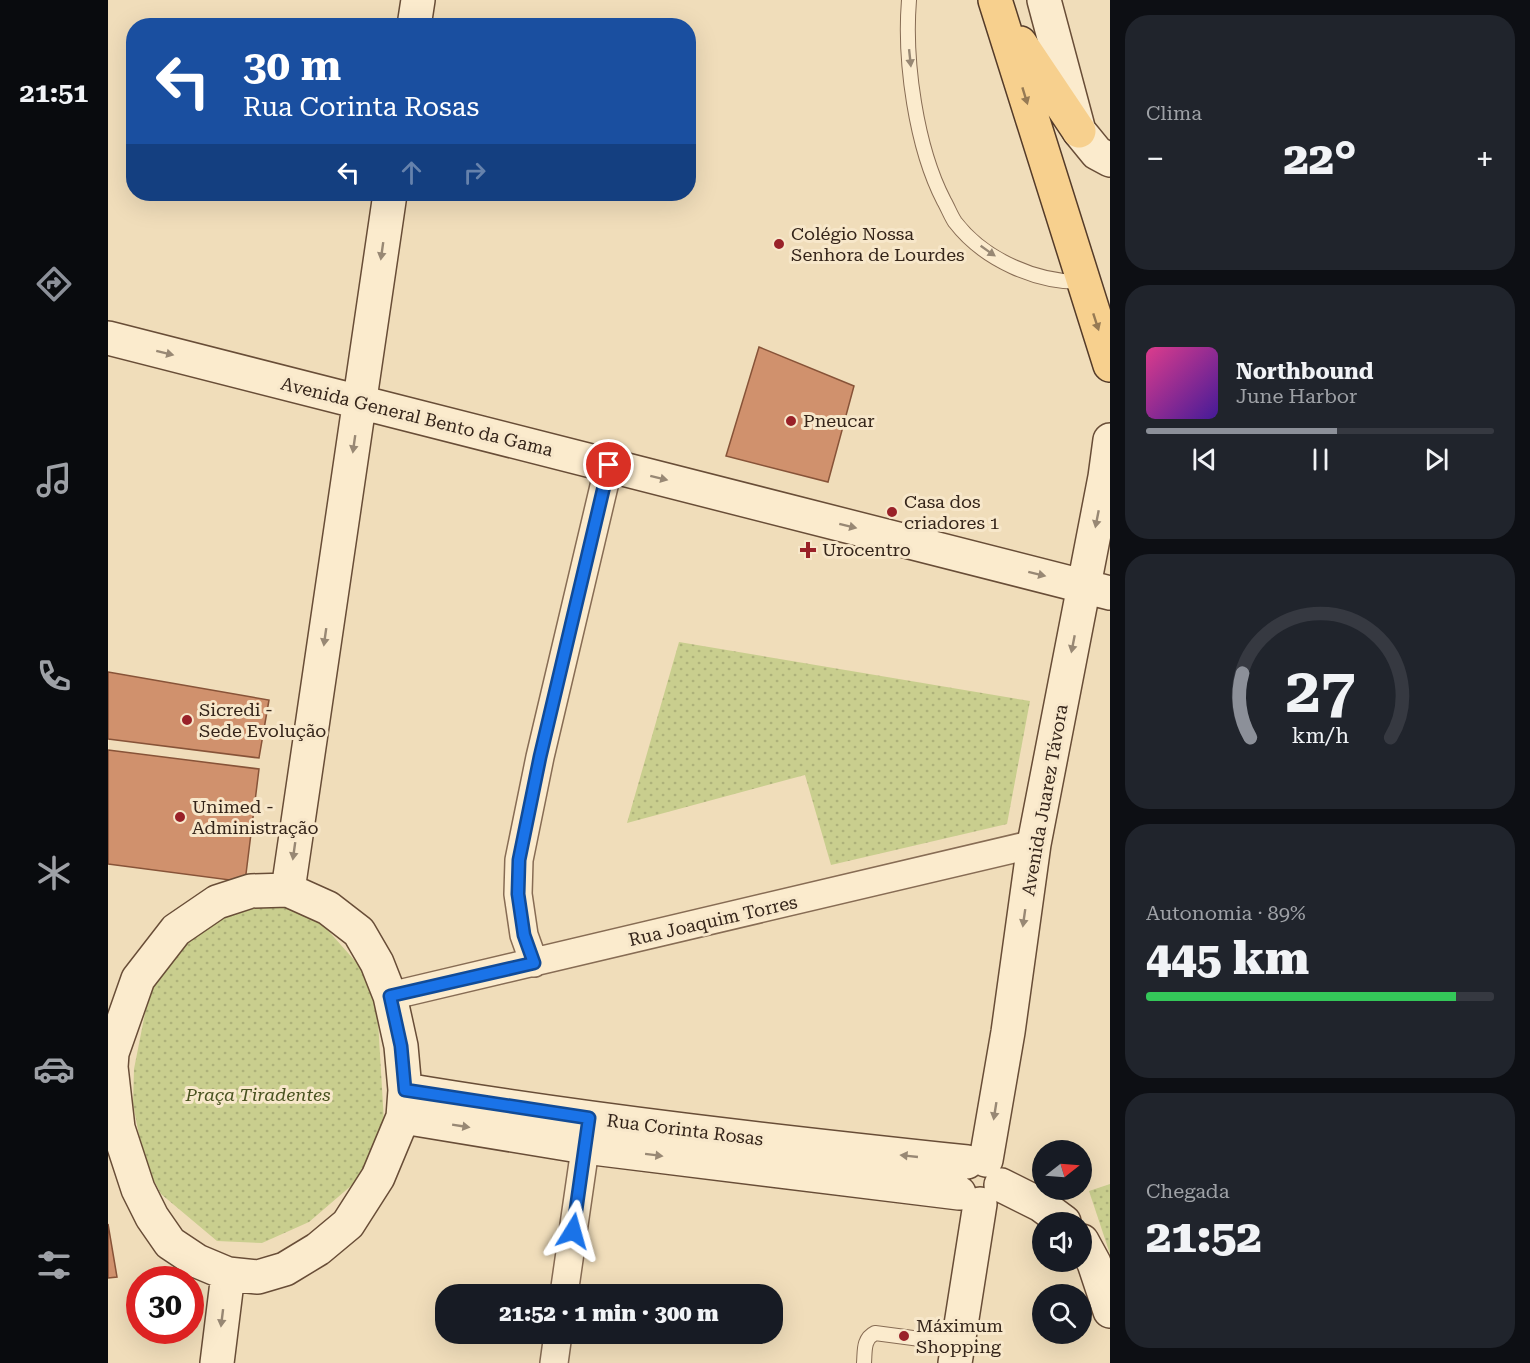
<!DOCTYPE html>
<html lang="pt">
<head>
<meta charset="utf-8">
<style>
	:root { --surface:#171b24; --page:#20242c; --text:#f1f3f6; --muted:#9ea1a6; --line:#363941; --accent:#8c9099 }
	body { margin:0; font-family:"Roboto Serif",serif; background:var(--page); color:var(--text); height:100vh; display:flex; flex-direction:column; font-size:22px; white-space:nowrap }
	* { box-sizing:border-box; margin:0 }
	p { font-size:20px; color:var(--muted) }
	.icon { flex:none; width:33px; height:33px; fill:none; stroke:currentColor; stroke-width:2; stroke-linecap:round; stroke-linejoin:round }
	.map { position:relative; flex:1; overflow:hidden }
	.sheet { display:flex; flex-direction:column; gap:15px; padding:15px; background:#0d0f14; width:420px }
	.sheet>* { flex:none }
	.banner { position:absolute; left:18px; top:18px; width:570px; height:183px; border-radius:24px; box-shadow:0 6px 24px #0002; background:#1a4fa0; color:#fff; overflow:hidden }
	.needle { width:39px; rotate:73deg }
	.tools { position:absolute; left:924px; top:1140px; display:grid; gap:12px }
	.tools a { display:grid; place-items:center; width:60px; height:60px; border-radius:50%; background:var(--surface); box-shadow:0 6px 24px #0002; font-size:30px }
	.speed { position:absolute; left:18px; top:1266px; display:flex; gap:12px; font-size:30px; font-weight:700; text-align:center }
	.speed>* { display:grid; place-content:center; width:78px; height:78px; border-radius:50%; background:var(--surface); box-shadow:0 6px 24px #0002; line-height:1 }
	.speed .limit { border:9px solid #d22; background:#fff; color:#111 }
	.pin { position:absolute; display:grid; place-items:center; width:51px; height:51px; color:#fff; margin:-26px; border:3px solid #fff; border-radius:50%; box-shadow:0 2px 6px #0007 }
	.me { position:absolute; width:66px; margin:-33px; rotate:8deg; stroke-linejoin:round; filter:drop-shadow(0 0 4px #0008) }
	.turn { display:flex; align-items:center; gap:21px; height:126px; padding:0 18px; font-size:27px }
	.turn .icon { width:78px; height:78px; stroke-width:2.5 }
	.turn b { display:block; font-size:42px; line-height:51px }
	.lanes { display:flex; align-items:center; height:57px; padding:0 18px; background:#0003; justify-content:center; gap:30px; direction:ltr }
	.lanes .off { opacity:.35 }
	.big { font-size:45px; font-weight:800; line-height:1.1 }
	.sheet .card { flex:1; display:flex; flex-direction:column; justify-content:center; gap:9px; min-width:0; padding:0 21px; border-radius:24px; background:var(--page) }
	.sheet .dial { align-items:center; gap:0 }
	.dial svg { height:156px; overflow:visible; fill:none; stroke:var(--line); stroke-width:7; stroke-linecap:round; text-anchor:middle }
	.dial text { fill:var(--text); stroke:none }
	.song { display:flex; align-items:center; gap:18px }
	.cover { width:72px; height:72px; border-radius:9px; background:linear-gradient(135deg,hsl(330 70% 55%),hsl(260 70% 35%)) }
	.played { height:6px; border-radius:3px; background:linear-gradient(90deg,var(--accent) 55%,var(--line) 55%) }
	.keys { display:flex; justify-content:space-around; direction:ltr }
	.heat { display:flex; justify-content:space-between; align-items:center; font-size:33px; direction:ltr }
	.charge { height:9px; border-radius:4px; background:linear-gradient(90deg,#34c759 89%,var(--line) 0) }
	.trip { position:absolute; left:327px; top:1284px; width:348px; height:60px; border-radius:24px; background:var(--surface); box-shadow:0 6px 24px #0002; font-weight:800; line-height:60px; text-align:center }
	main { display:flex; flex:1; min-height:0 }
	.dock { display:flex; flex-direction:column; width:108px; justify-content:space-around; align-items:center; background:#090b0e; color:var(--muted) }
	.dock .icon { width:42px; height:42px }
	.dock .current { color:var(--accent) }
	.dock b { font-size:27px; color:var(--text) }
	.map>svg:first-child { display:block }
</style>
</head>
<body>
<main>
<nav class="dock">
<b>21:51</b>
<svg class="icon current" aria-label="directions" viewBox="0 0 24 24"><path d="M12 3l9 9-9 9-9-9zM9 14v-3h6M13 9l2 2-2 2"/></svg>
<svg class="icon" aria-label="music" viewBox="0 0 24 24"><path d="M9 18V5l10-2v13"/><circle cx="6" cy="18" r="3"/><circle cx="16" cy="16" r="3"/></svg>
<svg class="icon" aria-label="phone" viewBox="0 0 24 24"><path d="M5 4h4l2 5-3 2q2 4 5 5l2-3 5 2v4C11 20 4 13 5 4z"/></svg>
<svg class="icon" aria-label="climate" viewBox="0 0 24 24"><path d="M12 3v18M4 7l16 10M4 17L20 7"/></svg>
<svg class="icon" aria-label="car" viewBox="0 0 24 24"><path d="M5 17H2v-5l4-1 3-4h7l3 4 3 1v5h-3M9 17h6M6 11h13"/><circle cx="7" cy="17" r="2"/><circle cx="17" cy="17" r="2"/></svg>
<svg class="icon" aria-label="filters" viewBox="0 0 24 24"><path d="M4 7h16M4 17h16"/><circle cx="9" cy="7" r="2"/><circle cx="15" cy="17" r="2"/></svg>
</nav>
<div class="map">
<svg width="1002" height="1363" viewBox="0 0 1002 1363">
	<defs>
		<pattern id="grass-dots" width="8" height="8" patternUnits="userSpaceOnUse" patternTransform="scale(1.5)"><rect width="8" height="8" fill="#c9ce8e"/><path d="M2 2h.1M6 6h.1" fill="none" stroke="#adb17a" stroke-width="1.8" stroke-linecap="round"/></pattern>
	</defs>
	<rect width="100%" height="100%" fill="#f0ddba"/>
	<!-- grass -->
	<path fill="url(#grass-dots)" d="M571,642l351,59 -23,123 -176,41 -26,-90 -178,48z
		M179,902l30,16 47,53 13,33 7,118 -25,57 -50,43 -47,21 -45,-2 -56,-47 -17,-32 -11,-58 1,-35 14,-71 23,-45 49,-38z
		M1002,1184v70l-21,-63z"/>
	<!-- building -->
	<path fill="#d0916d" stroke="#875338" stroke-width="1.5" d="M651,347l95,39 -26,96 -102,-26z
		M0,672l161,28 -10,58 -151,-19z
		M0,750l151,19 -14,113 -137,-18z
		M0,1224l9,53 -9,1z"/>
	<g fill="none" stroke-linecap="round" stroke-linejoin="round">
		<defs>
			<path id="lane" d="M801,0c-5,61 7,147 35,201 4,7 7,15 11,21 29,38 82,61 129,60
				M756,1363c1,-12 -1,-24 11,-30l83,11"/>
			<path id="street" d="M426,963l-10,-28 -6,-41 1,-34 21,-103 69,-292
				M282,996l644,-152
				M456,1294l24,-166
				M446,1363l4,-29"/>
			<path id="secondary" d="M936,0l35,131 18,22 13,7
				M306,26l4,-26
				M0,338l1002,255
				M180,890l40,18 31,24 18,31 13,33 11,50 4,44 -2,27 -25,60 -30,47 -30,25 -33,20 -27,8 -30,-3 -31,-13 -27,-18 -18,-26 -14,-28 -20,-61 -7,-61 1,-14 26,-74 38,-49 41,-28 34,-11z
				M180,890l102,-696
				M297,1090c186,31 374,52 562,72
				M295,1117l182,30 374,46
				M878,1160l22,-128 26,-188 71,-367 5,-37
				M893,1185l40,20 23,17
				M974,1241l12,22 16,48
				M109,1363l11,-89
				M847,1363l25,-159"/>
			<path id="primary" d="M887,0l115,365
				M912,43l59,88"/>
		</defs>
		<!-- lane casing -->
		<use href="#lane" stroke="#876c54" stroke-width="16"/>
		<!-- street casing -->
		<use href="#street" stroke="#876c54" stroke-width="30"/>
		<!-- secondary casing -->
		<use href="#secondary" stroke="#684d37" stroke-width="36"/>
		<!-- primary casing -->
		<use href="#primary" stroke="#543b29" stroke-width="36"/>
		<!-- lane -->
		<use href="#lane" stroke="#fbebcd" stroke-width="14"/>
		<!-- street -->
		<use href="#street" stroke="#fbebcd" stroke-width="27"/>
		<!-- secondary -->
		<use href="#secondary" stroke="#fbebcd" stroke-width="33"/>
		<!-- primary -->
		<use href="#primary" stroke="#f7d08e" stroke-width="33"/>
	</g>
	<!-- one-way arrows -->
	<defs><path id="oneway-solid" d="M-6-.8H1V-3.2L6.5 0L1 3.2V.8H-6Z" transform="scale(1.5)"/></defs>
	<g fill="#988874">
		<use href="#oneway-solid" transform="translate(802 58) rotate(84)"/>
		<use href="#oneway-solid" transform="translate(274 251) rotate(98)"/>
		<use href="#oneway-solid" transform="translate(880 251) rotate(35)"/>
		<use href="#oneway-solid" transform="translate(57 353) rotate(14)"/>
		<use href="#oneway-solid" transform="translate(246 444) rotate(98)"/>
		<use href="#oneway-solid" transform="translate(551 478) rotate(14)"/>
		<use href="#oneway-solid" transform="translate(989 519) rotate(101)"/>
		<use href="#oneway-solid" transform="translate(740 526) rotate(14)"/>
		<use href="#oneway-solid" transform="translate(929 574) rotate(14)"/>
		<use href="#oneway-solid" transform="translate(217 637) rotate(98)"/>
		<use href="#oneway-solid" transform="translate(965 644) rotate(101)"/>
		<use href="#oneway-solid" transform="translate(186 851) rotate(98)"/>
		<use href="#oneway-solid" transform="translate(916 918) rotate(98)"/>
		<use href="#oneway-solid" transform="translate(887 1111) rotate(99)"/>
		<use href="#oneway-solid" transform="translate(353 1126) rotate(9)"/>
		<use href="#oneway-solid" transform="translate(546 1155) rotate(7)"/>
		<use href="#oneway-solid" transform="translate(801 1156) rotate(-174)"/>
		<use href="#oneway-solid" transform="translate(114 1318) rotate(97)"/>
	</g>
	<g fill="#967a54">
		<use href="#oneway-solid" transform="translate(917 96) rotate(73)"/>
		<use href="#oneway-solid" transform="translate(988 322) rotate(72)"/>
	</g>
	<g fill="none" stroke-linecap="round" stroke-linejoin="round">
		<defs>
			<path id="route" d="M465,1231l16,-113 -184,-28 -4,-44 -11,-50 144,-33 -10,-28 -6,-41 1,-34 21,-103 69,-292"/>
		</defs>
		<!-- route casing -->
		<use href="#route" stroke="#114b97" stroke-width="15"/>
		<!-- route -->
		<use href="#route" stroke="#1a73e8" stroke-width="10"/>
	</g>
	<!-- markers -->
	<g fill="#992128" stroke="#f7e7ca" stroke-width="2">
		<circle cx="671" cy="244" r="6"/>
		<circle cx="683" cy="421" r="6"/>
		<circle cx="784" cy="512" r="6"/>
		<path d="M697 541h6v6h6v6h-6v6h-6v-6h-6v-6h6z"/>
		<circle cx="79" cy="720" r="6"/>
		<circle cx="72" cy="817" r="6"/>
		<circle cx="796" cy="1336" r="6"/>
	</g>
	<g text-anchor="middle" stroke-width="6" stroke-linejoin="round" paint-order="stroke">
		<!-- poi labels -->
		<g font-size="18" fill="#35251a" stroke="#f7e7ca" text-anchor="start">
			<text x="683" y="240">Colégio Nossa<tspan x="683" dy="21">Senhora de Lourdes</tspan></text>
			<text x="695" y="427">Pneucar</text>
			<text x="796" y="508">Casa dos<tspan x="796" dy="21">criadores 1</tspan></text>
			<text x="714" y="556">Urocentro</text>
			<text x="91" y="716">Sicredi -<tspan x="91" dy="21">Sede Evolução</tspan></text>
			<text x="84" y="813">Unimed -<tspan x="84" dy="21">Administração</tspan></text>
			<text x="808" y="1332">Máximum<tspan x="808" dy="21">Shopping</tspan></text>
		</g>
		<!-- street labels -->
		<g font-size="18" fill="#35251a" stroke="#f7e7ca">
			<text transform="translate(309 417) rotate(14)" y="6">Avenida General Bento da Gama</text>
			<text transform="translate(937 800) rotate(-80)" y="6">Avenida Juarez Távora</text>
			<text transform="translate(605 921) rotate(-13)" y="6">Rua Joaquim Torres</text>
			<text transform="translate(577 1130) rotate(7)" y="6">Rua Corinta Rosas</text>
		</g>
		<!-- park labels -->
		<g font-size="18" font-style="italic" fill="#48521f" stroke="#f7e7ca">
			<text x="150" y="1101">Praça Tiradentes</text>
		</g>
	</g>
</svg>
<div class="tools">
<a><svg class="needle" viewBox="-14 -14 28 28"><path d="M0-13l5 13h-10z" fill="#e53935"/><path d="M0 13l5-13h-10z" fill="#9ea1a6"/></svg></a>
<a><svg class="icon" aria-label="sound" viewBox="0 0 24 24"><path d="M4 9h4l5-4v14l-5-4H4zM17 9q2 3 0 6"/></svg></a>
<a><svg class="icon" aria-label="search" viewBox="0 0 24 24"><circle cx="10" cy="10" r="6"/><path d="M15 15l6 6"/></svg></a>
</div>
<div class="speed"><div class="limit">30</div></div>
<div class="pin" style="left:501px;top:465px;background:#d93025"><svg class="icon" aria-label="arrive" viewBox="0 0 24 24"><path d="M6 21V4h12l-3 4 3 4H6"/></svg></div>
<svg class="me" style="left:465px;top:1231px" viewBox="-20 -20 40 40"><path d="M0-17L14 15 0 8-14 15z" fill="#1a73e8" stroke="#fff" stroke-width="4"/></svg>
<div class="trip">21:52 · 1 min · 300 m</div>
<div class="banner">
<div class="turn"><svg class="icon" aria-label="left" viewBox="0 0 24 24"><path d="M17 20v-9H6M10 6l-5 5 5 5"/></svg><div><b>30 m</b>Rua Corinta Rosas</div></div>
<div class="lanes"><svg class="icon" aria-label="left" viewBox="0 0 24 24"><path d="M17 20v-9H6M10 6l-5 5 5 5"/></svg><svg class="icon off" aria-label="ahead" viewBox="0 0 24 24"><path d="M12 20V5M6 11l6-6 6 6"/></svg><svg class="icon off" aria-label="right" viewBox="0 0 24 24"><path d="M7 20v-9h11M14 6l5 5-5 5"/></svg></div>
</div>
</div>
<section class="sheet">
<div class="card"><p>Clima</p>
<div class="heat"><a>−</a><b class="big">22°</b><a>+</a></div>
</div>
<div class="card">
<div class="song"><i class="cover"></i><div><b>Northbound</b><p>June Harbor</p></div></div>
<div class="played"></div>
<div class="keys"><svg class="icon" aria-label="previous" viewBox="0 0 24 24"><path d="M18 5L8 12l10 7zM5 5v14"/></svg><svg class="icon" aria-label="pause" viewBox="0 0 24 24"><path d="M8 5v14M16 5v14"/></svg><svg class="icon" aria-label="next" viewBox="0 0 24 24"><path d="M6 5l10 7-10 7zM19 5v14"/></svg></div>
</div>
<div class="card dial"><svg viewBox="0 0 100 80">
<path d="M14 69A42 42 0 1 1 86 69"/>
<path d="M14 69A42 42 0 0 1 10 36" stroke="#8c9099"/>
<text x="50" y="56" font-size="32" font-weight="700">27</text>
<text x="50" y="72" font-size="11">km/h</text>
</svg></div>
<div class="card"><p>Autonomia · 89%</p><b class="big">445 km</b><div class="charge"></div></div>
<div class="card"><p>Chegada</p><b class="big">21:52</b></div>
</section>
</main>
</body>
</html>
